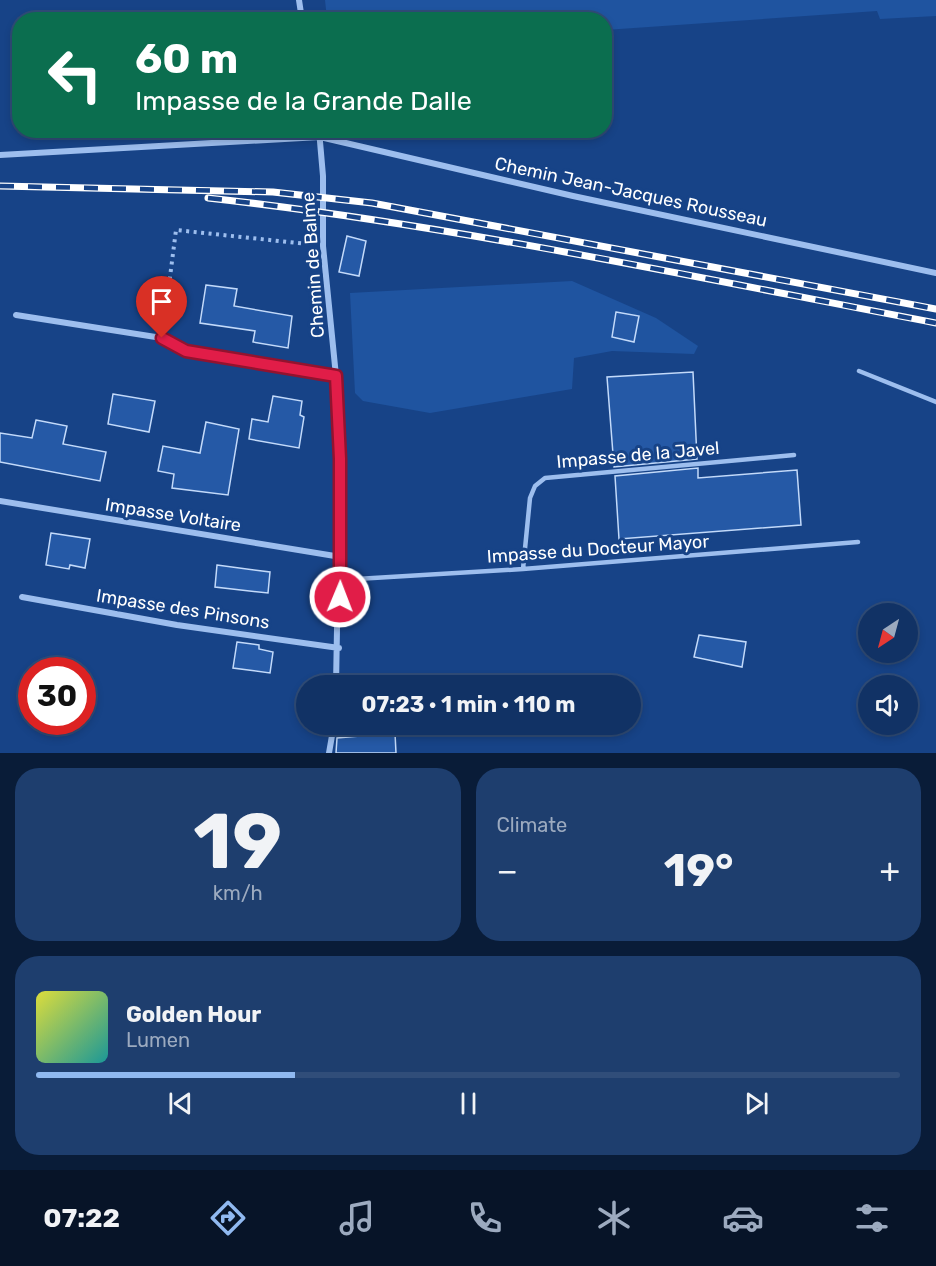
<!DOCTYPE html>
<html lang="en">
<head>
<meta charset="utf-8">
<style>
	:root { --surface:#113265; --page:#1e3e6e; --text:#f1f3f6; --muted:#9caabf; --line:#304d79; --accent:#90b9f0 }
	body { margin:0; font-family:Rubik,sans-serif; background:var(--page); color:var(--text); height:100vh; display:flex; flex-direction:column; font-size:22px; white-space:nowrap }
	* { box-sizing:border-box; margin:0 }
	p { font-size:20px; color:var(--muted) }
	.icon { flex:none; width:33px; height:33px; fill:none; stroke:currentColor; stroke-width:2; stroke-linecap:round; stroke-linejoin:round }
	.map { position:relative; height:753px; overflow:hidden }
	.drawer { display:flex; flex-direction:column; gap:15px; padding:15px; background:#091c38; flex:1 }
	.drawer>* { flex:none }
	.hud { position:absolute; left:12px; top:12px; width:600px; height:126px; border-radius:24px; box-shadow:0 3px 9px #0003,0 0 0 2px var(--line); background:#0b6e4f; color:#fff; overflow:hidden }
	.needle { width:39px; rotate:216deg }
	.buttons { position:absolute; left:858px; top:603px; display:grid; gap:12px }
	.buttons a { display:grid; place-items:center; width:60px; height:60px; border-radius:50%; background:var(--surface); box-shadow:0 3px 9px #0003,0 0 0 2px var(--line); font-size:30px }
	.speed { position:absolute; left:18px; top:657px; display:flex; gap:12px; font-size:30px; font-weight:700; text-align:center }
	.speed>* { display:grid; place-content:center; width:78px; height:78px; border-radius:50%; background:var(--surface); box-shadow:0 3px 9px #0003,0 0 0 2px var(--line); line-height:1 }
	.speed .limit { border:9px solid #d22; background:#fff; color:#111 }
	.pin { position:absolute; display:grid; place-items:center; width:51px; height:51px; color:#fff; margin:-62px -26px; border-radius:50% 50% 50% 0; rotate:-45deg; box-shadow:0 0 6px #0007 }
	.pin .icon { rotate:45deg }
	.me { position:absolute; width:66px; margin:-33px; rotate:1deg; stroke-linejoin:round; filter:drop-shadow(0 0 4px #0008) }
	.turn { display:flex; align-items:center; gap:21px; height:126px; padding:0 24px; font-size:27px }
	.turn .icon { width:78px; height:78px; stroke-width:2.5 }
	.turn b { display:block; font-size:42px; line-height:51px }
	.big { font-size:45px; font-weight:700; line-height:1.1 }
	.drawer .card { flex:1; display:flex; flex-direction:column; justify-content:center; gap:9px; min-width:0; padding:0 21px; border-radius:24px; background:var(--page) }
	.drawer .dial { align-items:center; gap:0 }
	.dial b { font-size:78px; line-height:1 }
	.song { display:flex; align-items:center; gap:18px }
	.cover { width:72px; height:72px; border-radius:9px; background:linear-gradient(135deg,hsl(60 70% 55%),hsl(180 70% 35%)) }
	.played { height:6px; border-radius:3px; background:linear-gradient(90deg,var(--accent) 30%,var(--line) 30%) }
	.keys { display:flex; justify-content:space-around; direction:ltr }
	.heat { display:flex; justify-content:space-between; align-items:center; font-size:33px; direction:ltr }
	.drawer .tiles { flex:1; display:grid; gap:15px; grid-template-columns:1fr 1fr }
	.card:last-child { grid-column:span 2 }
	.trip { position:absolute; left:296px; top:675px; width:345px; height:60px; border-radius:30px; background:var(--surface); box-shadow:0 3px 9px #0003,0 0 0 2px var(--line); font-weight:700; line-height:60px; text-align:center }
	.tab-bar { display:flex; height:96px; justify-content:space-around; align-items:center; background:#071428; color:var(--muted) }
	.tab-bar .icon { width:42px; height:42px }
	.tab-bar .current { color:var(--accent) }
	.tab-bar b { font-size:27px; color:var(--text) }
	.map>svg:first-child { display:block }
</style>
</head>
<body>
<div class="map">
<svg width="936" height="753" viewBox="0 0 936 753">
	<rect width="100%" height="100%" fill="#174387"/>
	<!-- green -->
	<path fill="#1f54a0" d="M325,0h611v16l-56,3 -3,-8 -272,19 -1,-10 -277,-1z
		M572,281l84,37 42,28 -4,8 -82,-3 -38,7 -2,31 -142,24 -67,-12 -8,-8 -5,-100z"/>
	<!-- building -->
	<path fill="#2559a6" stroke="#c3dafa" stroke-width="1.5" d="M347,236l19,5 -7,35 -20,-4z
		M206,285l31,4 -3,17 58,10 -4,32 -35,-6 2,-11 -55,-8z
		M616,312l23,4 -5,26 -22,-5z
		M693,372l4,87 -83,8 -7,-90z
		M113,394l42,7 -6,31 -41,-8z
		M273,396l29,5 -2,14 4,2 -5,31 -50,-9 3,-20 16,3z
		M36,420l31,6 -4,18 43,8 -6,29 -100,-19v-29l32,5z
		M206,422l33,7 -11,66 -56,-7 2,-14 -16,-3 5,-25 37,7z
		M698,468v10l99,-8 4,55 -182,14 -4,-63z
		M51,533l39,6 -5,29 -15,-3 -1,4 -23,-4z
		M217,565l53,7 -2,21 -53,-6z
		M699,635l47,7 -4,25 -48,-10z
		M237,642l22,3v4l14,3 -3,21 -37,-5z
		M395,733l1,20h-60l1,-15z"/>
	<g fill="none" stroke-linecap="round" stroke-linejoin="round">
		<!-- path -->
		<path stroke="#9dbeee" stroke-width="4" stroke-dasharray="3 4.5" stroke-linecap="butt" d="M164,324l12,-94 131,14"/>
		<!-- lane -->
		<path stroke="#9dbeee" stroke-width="4.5" d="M859,371l77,31
			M523,569l7,-71 5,-12 10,-8 249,-23
			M340,580l183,-11 335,-27"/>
		<!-- street -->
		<path stroke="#9dbeee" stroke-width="6" d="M299,0l3,20
			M319,130l4,46v70l13,130 4,83 -4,227
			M0,155l320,-18 253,59 363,77
			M16,315l146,23 24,13 150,25
			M0,501l341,56
			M22,597l155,28 162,23
			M329,753l5,-29"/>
		<defs>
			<path id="rail" d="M0,186l273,6 99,11 564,106
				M208,198c244,27 486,79 728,125"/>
		</defs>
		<!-- rail casing -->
		<use href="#rail" stroke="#fff" stroke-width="7"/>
		<!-- rail -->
		<use href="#rail" stroke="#174387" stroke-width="4.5" stroke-dasharray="14" stroke-linecap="butt"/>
	</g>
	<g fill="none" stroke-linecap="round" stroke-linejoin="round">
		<defs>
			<path id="route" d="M162,338l24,13 150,25 4,83v138"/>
		</defs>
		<!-- route casing -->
		<use href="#route" stroke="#92132f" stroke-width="15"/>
		<!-- route -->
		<use href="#route" stroke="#e11d48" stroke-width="10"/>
	</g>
	<g text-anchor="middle" stroke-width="6" stroke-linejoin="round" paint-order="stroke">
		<!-- street labels -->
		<g font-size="18" fill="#fff" stroke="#174387">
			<text transform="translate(631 192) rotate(12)" y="6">Chemin Jean-Jacques Rousseau</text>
			<text transform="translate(313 265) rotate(-94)" y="6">Chemin de Balme</text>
			<text transform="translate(638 455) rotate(-5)" y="6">Impasse de la Javel</text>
			<text transform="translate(173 515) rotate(9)" y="6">Impasse Voltaire</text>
			<text transform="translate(598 549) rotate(-4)" y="6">Impasse du Docteur Mayor</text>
			<text transform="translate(183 609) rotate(9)" y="6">Impasse des Pinsons</text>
		</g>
	</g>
</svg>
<div class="buttons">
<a><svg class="needle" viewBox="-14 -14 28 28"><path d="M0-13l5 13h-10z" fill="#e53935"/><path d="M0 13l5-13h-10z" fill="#9caabf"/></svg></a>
<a><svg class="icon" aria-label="sound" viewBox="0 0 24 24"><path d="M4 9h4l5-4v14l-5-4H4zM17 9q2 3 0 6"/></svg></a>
</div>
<div class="speed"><div class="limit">30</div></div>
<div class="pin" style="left:162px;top:338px;background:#d93025"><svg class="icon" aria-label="arrive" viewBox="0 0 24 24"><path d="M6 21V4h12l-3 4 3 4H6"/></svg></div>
<svg class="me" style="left:340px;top:597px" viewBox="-20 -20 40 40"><circle r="17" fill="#e11d48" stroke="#fff" stroke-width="3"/><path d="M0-11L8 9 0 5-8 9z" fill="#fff"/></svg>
<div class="trip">07:23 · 1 min · 110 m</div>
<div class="hud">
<div class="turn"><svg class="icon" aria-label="left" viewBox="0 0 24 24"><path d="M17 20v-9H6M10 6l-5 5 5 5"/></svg><div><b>60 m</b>Impasse de la Grande Dalle</div></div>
</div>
</div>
<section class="drawer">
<div class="tiles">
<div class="card dial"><b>19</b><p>km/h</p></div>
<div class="card"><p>Climate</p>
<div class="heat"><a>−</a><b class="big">19°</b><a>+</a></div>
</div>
<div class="card">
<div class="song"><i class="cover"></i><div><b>Golden Hour</b><p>Lumen</p></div></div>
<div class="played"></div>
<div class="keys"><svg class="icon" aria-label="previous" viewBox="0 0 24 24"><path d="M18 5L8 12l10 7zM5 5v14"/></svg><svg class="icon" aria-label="pause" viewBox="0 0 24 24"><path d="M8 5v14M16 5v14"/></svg><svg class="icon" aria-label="next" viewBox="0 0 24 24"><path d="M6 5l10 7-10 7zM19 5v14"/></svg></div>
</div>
</div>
</section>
<nav class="tab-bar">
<b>07:22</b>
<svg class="icon current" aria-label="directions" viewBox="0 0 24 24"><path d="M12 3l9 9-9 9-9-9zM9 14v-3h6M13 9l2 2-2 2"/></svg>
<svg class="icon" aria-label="music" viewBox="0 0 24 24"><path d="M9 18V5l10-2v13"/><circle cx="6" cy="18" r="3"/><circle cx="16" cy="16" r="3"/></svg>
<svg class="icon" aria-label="phone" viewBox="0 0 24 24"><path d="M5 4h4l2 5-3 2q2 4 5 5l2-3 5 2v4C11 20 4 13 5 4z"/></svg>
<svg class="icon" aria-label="climate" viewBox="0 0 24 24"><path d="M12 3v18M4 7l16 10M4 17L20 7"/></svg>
<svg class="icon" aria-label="car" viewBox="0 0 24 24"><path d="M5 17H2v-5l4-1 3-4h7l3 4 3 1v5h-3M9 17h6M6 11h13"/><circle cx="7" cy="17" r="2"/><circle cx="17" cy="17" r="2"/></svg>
<svg class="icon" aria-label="filters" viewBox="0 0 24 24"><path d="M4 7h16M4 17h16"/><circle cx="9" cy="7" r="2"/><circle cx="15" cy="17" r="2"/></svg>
</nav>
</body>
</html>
